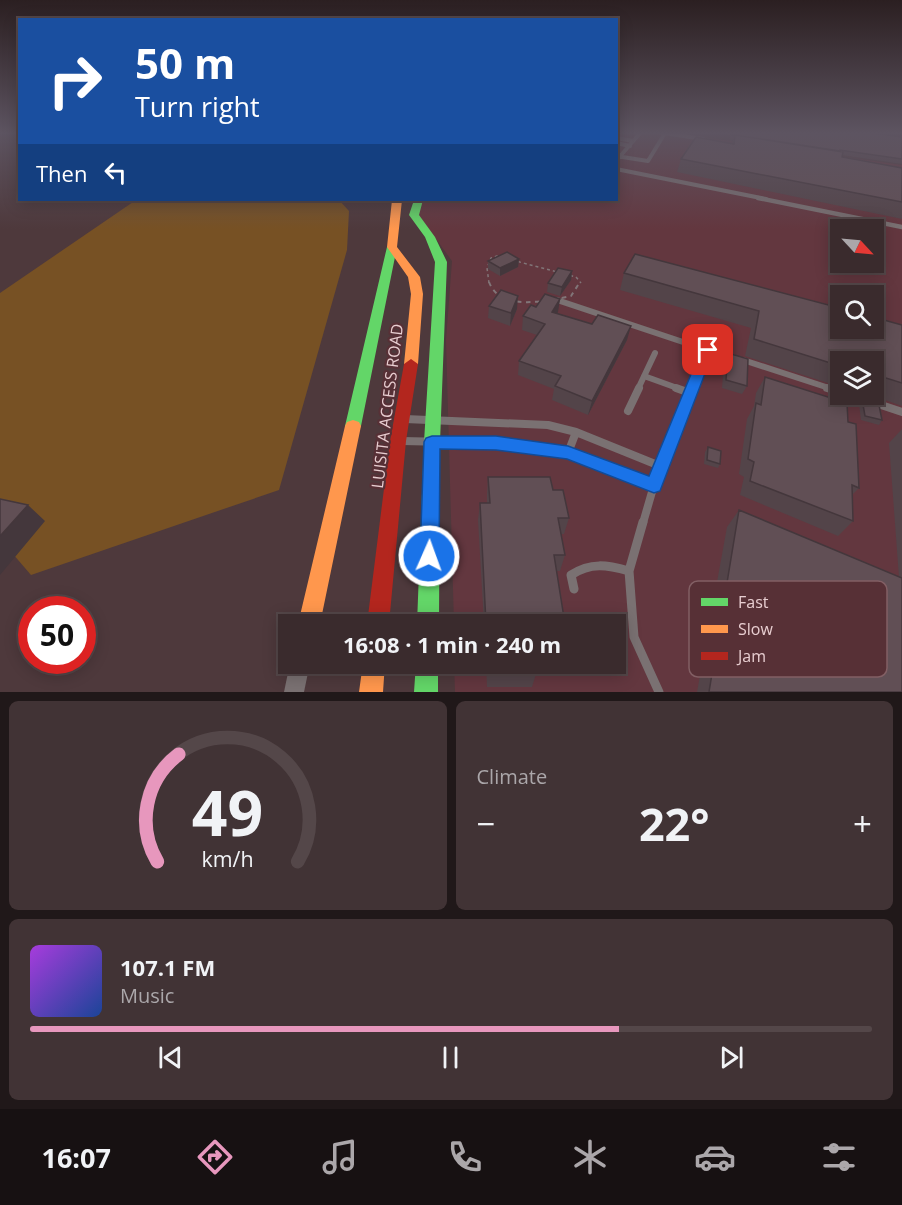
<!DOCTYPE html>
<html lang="en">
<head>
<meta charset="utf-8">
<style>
	:root { --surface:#3a2b2d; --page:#413335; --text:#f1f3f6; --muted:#aba7aa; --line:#544749; --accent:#e797bd }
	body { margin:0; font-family:"Open Sans",sans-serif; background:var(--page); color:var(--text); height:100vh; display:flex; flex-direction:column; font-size:22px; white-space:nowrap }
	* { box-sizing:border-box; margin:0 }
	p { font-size:20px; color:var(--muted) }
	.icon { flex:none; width:33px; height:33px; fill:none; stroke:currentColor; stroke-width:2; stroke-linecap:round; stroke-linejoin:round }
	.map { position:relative; height:692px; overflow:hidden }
	.side { display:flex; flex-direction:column; gap:9px; padding:9px; background:#201819; flex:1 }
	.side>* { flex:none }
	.top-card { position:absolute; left:18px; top:18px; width:600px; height:183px; border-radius:0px; box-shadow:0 3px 15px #0003,0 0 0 2px var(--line); background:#1a4fa0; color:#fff; overflow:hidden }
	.needle { width:39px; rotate:116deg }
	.fabs { position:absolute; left:830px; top:219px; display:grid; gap:12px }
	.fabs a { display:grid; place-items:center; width:54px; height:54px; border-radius:0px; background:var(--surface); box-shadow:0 3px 15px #0003,0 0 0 2px var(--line); font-size:30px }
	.speed { position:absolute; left:18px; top:596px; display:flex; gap:12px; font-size:30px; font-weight:700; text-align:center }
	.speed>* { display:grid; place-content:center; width:78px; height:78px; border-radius:50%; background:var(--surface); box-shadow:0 3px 15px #0003,0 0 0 2px var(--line); line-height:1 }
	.speed .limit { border:9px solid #d22; background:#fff; color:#111 }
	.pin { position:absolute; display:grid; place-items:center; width:51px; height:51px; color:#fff; margin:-26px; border-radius:12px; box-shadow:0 3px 9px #0006 }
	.me { position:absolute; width:66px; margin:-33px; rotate:2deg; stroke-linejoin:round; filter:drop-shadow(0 0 4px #0008) }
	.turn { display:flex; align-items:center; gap:21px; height:126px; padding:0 18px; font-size:27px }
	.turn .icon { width:78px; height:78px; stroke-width:2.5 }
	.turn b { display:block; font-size:42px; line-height:51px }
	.then { display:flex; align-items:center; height:57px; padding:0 18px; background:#0003; gap:12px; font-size:22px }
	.big { font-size:45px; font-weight:700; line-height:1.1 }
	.side .widget { flex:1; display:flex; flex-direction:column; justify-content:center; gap:9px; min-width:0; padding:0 21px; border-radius:9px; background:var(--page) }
	.side .dial { align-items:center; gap:0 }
	.dial svg { height:156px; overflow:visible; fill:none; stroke:var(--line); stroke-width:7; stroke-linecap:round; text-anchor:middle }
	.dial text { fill:var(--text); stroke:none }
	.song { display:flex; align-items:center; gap:18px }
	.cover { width:72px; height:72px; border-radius:9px; background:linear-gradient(135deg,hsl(280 70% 55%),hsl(220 70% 35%)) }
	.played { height:6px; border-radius:3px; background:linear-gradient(90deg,var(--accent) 70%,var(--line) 70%) }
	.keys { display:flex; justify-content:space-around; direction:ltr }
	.heat { display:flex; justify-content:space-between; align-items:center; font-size:33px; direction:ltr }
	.side .tiles { flex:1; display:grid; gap:9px; grid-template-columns:1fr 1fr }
	.widget:last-child { grid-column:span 2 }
	.trip { position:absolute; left:278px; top:614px; width:348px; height:60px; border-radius:0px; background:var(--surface); box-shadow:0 3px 15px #0003,0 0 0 2px var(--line); font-weight:700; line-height:60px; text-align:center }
	.dock { display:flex; height:96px; justify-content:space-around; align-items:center; background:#171112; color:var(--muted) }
	.dock .icon { width:42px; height:42px }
	.dock .on { color:var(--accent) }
	.dock b { font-size:27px; color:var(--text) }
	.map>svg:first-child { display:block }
</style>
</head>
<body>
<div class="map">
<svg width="902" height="692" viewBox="0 0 902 692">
	<rect width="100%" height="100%" fill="#4e393c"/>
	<!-- built -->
	<path fill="#63373f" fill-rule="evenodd" d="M617,132h49l236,33v527h-447l-1,-29h161v-39h-161l-8,-284 6,-79 -34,-47 4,-14h194zM840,230h33v32h-33zM840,296h33v32h-33zM840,362h33v32h-33z"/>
	<!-- green -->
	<path fill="#775124" d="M136,200h203l10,11 -2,39 -68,240 -248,85 -31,-36v-246z"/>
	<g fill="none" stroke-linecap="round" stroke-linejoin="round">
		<!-- path-far1 -->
		<path stroke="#817578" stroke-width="1.5" stroke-dasharray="3 3" stroke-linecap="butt" d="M716,132l15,2
			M489,283l-2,-15 4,-10 6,-2 79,21 5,6"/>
		<!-- path -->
		<path stroke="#817578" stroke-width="2" stroke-dasharray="4.5 4.5" stroke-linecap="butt" d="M489,282c11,30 58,19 82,14l9,-14"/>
		<!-- lane-far4 -->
		<path stroke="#7a7172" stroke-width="4" d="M658,132l45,7
			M616,138l17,3
			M616,143l14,3
			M616,156l32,5 17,-28
			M616,161l25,-29
			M616,169l150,30"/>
		<!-- lane-far3 -->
		<path stroke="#7a7172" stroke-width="4.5" d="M758,198l144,29"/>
		<!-- lane-far2 -->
		<path stroke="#7a7172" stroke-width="6" d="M557,300l150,50 -15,39
			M707,350l26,7
			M743,360l89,29
			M644,376l36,13
			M638,389l17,-36"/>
		<!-- lane-far1 -->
		<path stroke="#7a7172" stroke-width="8" d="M676,388l14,5
			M827,388l13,4
			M848,394l54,18
			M628,411l11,-23
			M405,419l143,6 28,7 84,34
			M402,441l94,2 72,10 86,32
			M568,453l8,-21
			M643,523l11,-38 38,-97"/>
		<!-- lane -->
		<path stroke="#7a7172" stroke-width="9" d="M643,522l-14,49 5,66 25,55
			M574,589l-3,-14c20,-13 36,-10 58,-4"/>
		<!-- street -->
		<path fill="#7a7172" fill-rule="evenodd" d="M290,663h20l-6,29h-20z"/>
		<!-- fast -->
		<path fill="#63d668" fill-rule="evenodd" d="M414,200h9l-4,15 16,22 12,25 -7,180 -1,182h-22l7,-182 11,-180 -10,-25 -16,-22z
			M392,244l5,3 -36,179 -2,4 -6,2 -6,-2 -2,-4 42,-179z
			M416,663h22v29h-24z"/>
		<!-- slow -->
		<path fill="#ff974d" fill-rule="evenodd" d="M392,200h10l-5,47 23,30 3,17 -5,70 -7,5 -7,-5 7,-70 -3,-17 -21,-30z
			M353,420l6,2 2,4 -41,198h-22l47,-198 2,-4z
			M363,663h22l-2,29h-24z"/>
		<!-- jam -->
		<path fill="#b3261e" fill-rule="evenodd" d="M411,359l7,5 -12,77 -17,183h-22l23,-183 14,-77z"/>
	</g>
	<!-- wall -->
	<path fill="#534449" d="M681,132h23l-1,3z
		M726,132h140l36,5v27l-60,-9v2l60,11v51l-225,-47 4,-13 51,-15 1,-4h-3v-7z
		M519,259l-1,8 -18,9 -12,-7v-8z
		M572,271l-1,9 -11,16 -13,-4 1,-9z
		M624,273l278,52v81l-34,-12h5v-32h-33v25l-95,-31 6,-28 -131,-38z
		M560,299l-3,14 70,27 -39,75 -36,-15 2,-11 -36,-14 1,-14 18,-26 -15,-5 1,-14 13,-9z
		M489,306l28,3 -7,17 -22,-8z
		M728,353l19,33 -5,8 -20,-6 2,-27z
		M765,377l83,45 11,66 -7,7 1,26 -15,15 -98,-41 4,-18 -5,-3 8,-55 7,-13 2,-13z
		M862,399l20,21 -3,5 -18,-5 -2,-16z
		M902,429v263h-205l30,-165 12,-17 160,67 -10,-134z
		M708,447l12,17 -2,4 -14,-4 1,-12z
		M488,477l65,13 16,28 -5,16h-3l4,21 -5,16h-4l9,53h-81l-6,-104 2,-17h7v-9z
		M486,663h49l1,11 -4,13h-45z"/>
	<!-- shaded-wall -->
	<path fill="#44373c" d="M519,259l-1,8 -18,9v-8z
		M572,271l-1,9 -11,16 2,-9z
		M518,296l-1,13 -7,17 1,-13z
		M560,299l-2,13 -9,13 3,-13z
		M631,326l-4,14 -39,75 4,-14z
		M28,505l17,16 -45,54v-39z"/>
	<!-- building -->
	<path fill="#614f55" stroke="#44373c" stroke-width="1.5" d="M732,132h134l36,5v22l-62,-9v1l-105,-16v1l-3,-1z
		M735,135l108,17 -1,5 60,11v34l-221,-43 15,-22 38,7z
		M507,252l12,7 -19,9 -12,-7z
		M635,254l205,54v20h33v-11l29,8v58l-29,-9v-12h-33v4l-86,-27 5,-28 -135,-38z
		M558,268l14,3 -10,16 -14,-4z
		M501,290l17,6 -7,17 -22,-7z
		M545,294l15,5 -8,13 40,12 6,-9 33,11 -39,75 -37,-15 6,-10 -42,-15 26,-37 -22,-8 8,-11 5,2z
		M728,353l20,6 -1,27 -21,-6z
		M765,377l82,26 1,19 8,2 3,64 -7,-3 1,36 -103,-40 4,-19 -6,-3 8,-56 5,2z
		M862,399l17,6 3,15 -17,-4z
		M708,447l13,4 -1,13 -13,-4z
		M488,477h62l3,13h10l6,28h-11l7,37h-11l11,69h-79l-6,-121h10z
		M0,499l28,6 -28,31z
		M739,510l163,68v114h-193z
		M489,663h46l1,11 -47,1z"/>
	<!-- sky -->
	<linearGradient id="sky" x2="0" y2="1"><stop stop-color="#2b1f21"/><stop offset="0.58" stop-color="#5d5461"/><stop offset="1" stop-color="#5d5461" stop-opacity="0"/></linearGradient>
	<rect width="902" height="229" fill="url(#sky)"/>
	<!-- route -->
	<path fill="#1a73e8" stroke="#114b97" stroke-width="1.5" d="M708,345l6,5 -54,141 -6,2 -87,-34 -71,-9 -56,-1 -1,107 -3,7 -7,3 -7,-3 -2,-7 4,-114 2,-4 6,-2h64l72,10 81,30 52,-126z"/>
	<g text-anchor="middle" stroke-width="4.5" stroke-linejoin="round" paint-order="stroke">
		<!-- street labels -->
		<g font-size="16" fill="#e8ced1" stroke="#573036">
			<text transform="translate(387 406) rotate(-83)" y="6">LUISITA ACCESS ROAD</text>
		</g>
	</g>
	<!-- legend -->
	<rect x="689" y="581" width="198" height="96" rx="9" fill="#573036" stroke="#825f64" stroke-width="1.5"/>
	<rect x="701" y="598" width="27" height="8" fill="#63d668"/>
	<rect x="701" y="625" width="27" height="8" fill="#ff974d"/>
	<rect x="701" y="652" width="27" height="8" fill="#b3261e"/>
	<g font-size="16" fill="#e8ced1">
		<text x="738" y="608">Fast</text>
		<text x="738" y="635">Slow</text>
		<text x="738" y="662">Jam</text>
	</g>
</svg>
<div class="fabs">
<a><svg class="needle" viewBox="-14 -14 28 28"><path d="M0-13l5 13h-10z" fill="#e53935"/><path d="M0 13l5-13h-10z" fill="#aba7aa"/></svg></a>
<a><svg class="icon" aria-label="search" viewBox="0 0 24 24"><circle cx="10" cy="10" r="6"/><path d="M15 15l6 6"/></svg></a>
<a><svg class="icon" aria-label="layers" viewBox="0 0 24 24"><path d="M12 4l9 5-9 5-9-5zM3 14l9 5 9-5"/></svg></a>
</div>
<div class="speed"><div class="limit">50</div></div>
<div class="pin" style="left:708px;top:350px;background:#d93025"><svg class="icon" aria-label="arrive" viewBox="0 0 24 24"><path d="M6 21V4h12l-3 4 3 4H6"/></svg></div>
<svg class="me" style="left:429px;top:556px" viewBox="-20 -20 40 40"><circle r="17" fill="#1a73e8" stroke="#fff" stroke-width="3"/><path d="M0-11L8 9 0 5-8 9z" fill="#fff"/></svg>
<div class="trip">16:08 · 1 min · 240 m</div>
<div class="top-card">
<div class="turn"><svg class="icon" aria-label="right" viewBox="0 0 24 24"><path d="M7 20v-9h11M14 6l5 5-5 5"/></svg><div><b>50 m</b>Turn right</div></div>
<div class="then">Then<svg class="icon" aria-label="left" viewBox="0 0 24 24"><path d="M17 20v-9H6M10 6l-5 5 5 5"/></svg></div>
</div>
</div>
<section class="side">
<div class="tiles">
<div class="widget dial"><svg viewBox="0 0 100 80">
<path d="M14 69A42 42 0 1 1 86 69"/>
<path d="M14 69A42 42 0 0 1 25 14" stroke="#e797bd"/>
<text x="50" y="56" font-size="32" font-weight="700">49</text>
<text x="50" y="72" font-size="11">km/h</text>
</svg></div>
<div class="widget"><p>Climate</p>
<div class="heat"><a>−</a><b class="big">22°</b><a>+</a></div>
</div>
<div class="widget">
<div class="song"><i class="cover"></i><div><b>107.1 FM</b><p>Music</p></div></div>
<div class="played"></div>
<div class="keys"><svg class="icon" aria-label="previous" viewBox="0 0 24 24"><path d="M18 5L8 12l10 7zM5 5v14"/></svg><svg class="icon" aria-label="pause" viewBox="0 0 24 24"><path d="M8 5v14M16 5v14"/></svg><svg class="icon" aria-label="next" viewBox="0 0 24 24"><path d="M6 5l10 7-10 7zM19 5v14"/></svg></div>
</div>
</div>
</section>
<nav class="dock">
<b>16:07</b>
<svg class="icon on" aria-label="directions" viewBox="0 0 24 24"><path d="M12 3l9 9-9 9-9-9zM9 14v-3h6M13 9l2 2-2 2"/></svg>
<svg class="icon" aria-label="music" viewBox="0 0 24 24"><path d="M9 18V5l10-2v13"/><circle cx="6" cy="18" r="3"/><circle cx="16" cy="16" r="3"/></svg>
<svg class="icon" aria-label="phone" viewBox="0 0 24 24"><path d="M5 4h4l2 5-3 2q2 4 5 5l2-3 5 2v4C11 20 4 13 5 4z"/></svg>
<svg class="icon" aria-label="climate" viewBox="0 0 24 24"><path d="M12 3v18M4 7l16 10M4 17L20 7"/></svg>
<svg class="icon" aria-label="car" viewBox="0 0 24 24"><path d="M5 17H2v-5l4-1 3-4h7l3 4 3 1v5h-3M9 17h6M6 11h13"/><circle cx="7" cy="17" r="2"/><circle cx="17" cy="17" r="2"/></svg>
<svg class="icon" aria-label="filters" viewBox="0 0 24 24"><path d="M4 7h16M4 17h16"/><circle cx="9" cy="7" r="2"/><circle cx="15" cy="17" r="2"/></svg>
</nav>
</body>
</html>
